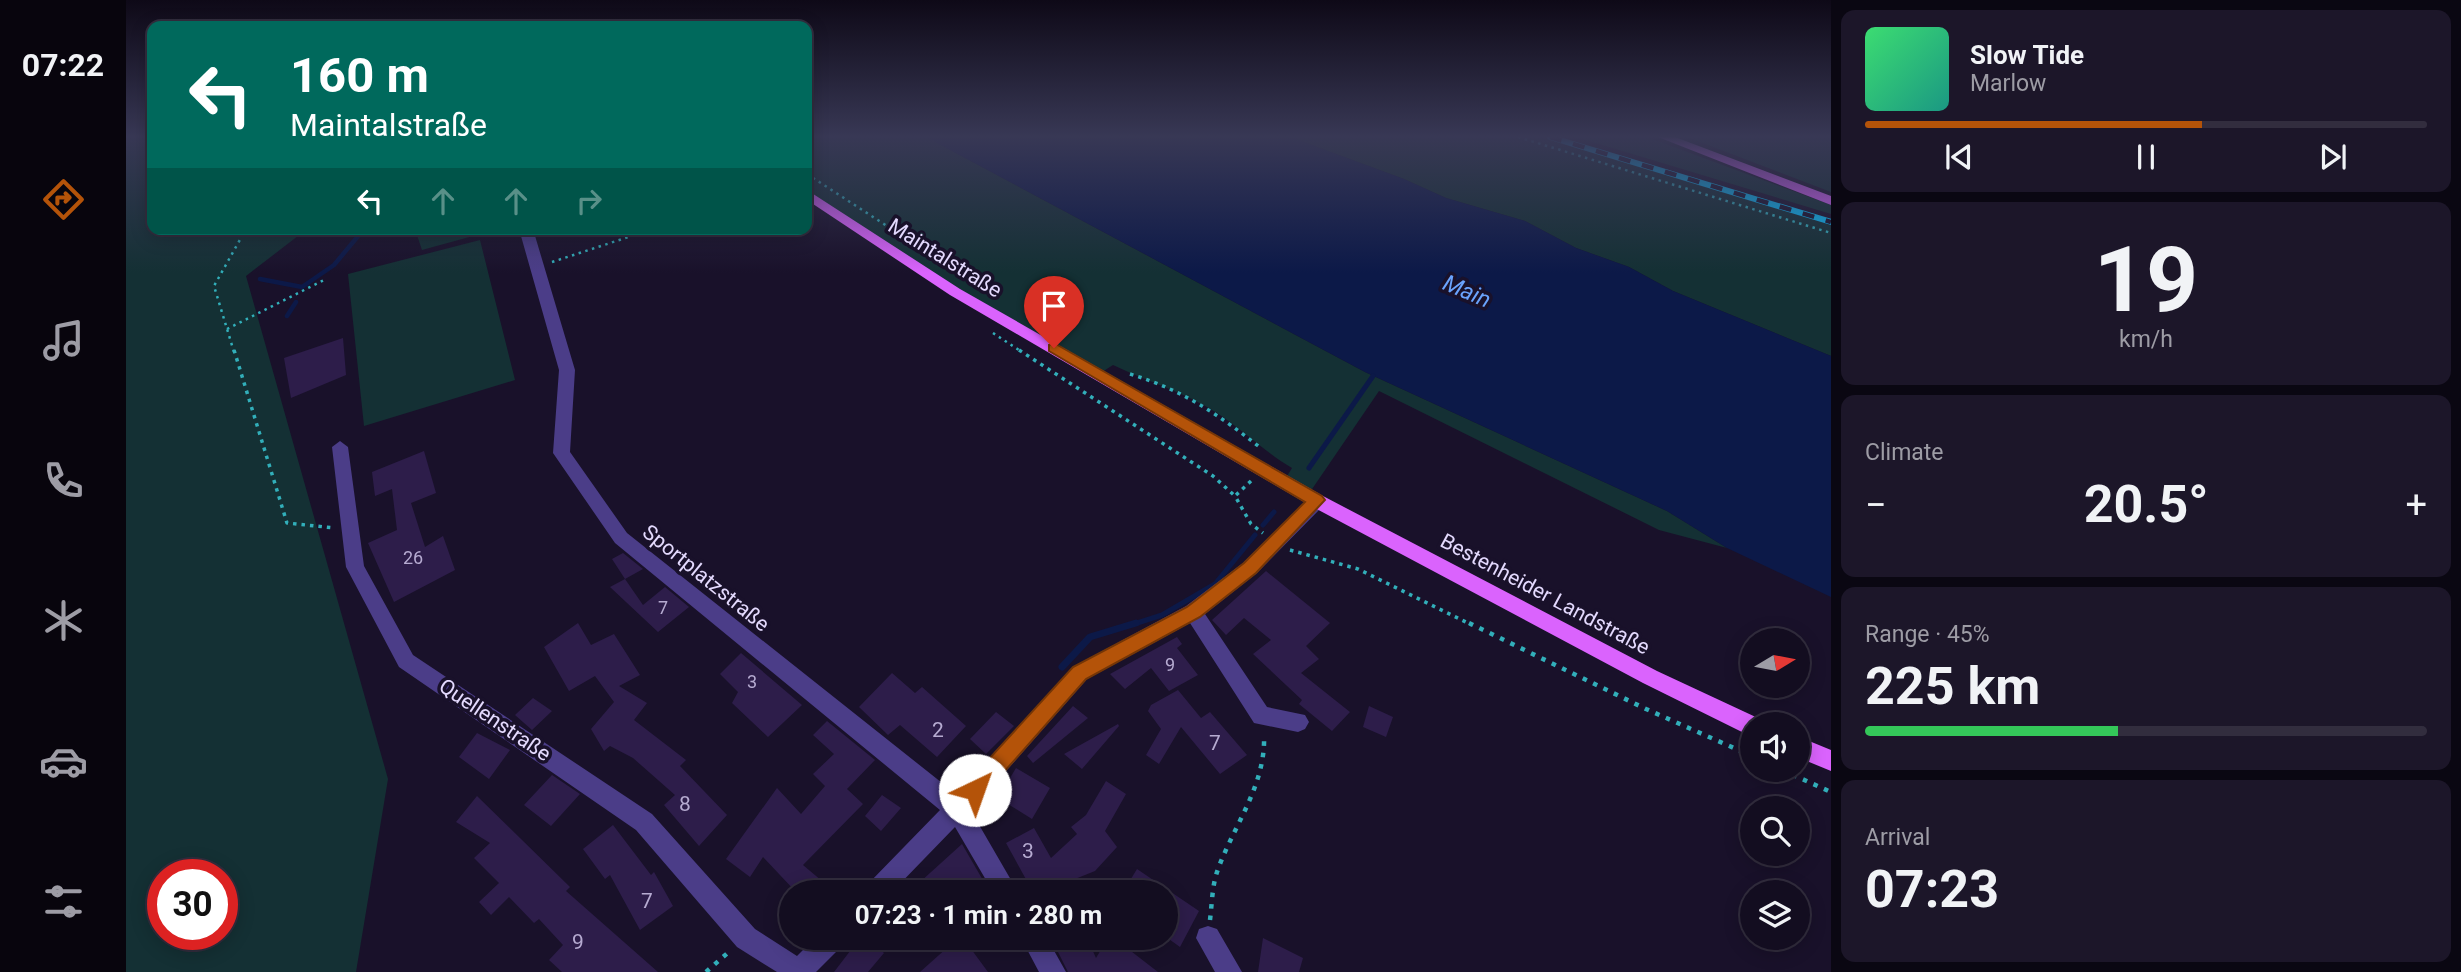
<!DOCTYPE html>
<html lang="en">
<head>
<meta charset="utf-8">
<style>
	:root { --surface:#130d20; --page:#1c1629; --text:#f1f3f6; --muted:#9d9ca5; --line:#322d3e; --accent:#b45309 }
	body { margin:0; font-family:Roboto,sans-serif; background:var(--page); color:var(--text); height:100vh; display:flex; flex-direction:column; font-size:26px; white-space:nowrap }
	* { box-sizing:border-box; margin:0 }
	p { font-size:23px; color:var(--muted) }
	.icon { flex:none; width:38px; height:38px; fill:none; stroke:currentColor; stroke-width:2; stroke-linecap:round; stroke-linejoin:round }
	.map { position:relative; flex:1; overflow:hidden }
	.details { display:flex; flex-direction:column; gap:10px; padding:10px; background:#0a0712; width:630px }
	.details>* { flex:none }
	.banner { position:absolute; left:21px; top:21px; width:665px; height:214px; border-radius:14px; box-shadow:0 4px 18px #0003,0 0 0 2px var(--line); background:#00695c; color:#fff; overflow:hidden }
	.needle { width:46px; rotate:80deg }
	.buttons { position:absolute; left:1614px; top:628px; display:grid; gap:14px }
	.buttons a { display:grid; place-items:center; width:70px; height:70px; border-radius:50%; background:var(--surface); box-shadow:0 4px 18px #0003,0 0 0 2px var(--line); font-size:35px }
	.speed { position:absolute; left:21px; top:859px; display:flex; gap:14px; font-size:35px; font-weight:700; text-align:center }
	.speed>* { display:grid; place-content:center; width:91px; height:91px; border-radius:50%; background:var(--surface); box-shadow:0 4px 18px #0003,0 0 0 2px var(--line); line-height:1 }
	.speed .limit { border:10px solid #d22; background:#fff; color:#111 }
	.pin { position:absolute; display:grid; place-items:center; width:60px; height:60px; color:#fff; margin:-72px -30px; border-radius:50% 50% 50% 0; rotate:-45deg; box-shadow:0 0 7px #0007 }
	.pin .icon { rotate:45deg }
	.me { position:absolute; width:77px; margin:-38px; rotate:42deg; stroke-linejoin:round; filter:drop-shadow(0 0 5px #0008) }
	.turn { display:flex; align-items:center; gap:24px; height:147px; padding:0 28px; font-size:32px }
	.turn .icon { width:91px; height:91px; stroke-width:2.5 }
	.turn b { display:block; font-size:49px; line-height:60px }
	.lanes { display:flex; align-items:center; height:66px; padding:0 28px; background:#0003; justify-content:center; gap:35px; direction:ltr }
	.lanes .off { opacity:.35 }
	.big { font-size:52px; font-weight:700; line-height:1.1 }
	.details .widget { flex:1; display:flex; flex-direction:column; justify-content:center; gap:10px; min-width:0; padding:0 24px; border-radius:14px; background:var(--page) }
	.details .dial { align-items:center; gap:0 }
	.dial b { font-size:91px; line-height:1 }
	.song { display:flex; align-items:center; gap:21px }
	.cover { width:84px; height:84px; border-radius:10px; background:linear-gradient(135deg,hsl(140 70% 55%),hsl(170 70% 35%)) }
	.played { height:7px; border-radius:4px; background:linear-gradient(90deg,var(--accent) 60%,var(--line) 60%) }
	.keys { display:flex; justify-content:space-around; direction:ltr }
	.heat { display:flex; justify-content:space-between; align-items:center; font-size:38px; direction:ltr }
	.charge { height:10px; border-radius:5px; background:linear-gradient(90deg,#34c759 45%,var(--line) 0) }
	.trip { position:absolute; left:653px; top:880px; width:399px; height:70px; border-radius:35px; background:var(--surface); box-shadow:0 4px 18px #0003,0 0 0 2px var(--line); font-weight:700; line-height:70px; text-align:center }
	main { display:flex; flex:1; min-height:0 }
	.tab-bar { display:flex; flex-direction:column; width:126px; justify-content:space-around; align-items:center; background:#08050d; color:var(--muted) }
	.tab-bar .icon { width:49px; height:49px }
	.tab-bar .current { color:var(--accent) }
	.tab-bar b { font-size:32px; color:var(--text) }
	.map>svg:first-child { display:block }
</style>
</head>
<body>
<main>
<nav class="tab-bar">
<b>07:22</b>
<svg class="icon current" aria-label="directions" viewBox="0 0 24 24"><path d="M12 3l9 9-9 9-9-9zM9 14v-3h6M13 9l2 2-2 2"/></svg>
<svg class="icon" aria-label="music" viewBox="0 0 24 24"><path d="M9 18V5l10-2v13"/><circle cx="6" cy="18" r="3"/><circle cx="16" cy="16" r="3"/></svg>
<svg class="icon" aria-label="phone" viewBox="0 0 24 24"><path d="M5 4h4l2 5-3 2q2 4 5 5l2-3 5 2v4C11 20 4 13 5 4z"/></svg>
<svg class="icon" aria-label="climate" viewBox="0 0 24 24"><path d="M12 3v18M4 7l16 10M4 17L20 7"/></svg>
<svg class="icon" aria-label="car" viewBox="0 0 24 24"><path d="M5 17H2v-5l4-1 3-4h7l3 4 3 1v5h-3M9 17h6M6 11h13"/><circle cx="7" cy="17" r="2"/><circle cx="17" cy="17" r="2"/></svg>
<svg class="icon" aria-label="filters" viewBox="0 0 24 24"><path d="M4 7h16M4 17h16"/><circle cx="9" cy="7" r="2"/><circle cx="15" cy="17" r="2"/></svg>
</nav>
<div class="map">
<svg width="1705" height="972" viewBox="0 0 1705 972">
	<rect width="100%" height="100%" fill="#19112a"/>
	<!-- green -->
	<path fill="#143034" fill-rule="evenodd" d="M0,137h26v92h155l-61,47 142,503 -32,193h-230zM37,875h59v59h-59z
		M681,137h119l439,235 302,139 60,37 -68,-18 -280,-139 -71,104 -24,-14 8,-13c-27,-16 -49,-38 -75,-55 -33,-21 -69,-31 -104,-48l-14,9 -144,-82 -148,-98z
		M1164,137h252l289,88v131l-158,-65 -44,-24 -53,-19 -51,-27 -79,-23 -42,-19z
		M1450,137h71l184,68v9z
		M1561,137h144v55z
		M289,229h56l2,7 -51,14z
		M354,240l35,140 -151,46 -16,-152z"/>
	<!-- water -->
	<path fill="#0c1948" d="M800,137h364l114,42 42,19 79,23 51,27 53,19 44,24 158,65v241l-104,-49 -60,-37 -302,-139z"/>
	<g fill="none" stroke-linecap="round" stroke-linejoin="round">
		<!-- stream-far2 -->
		<path stroke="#0c1948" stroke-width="4.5" d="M134,279l42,8 32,-22 30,-36
			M161,316l9,-14"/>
		<!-- stream-far1 -->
		<path stroke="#0c1948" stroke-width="5" d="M1183,468l64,-92
			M1137,525l11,-13
			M1005,625l31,-10 53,-31 40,-49"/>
		<!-- stream -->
		<path stroke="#0c1948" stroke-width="7" d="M936,667l28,-30 46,-14"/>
	</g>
	<!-- building -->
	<path fill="#2d1d4a" d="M217,338l3,37 -55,23 -7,-40z
		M298,451l12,42 -25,10 14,44 18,-11 12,34 -61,32 -26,-59 29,-13 -5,-41 -17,7 -3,-24z
		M497,553l20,16 -18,10 -13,-20z
		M1140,571l64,52 -24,23 13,13 -18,14 49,39 -18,19 -33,-27 3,-4 -49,-46 18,-14 -27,-22 -18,17 -14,-15z
		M499,579l18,26 22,-18 24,20 -31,25 -48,-45z
		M452,623l13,22 23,-11 26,41 -21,11 28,17 -13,17 52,40 -6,6 47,49 -28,31 -35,-41 11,-10 -42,-37 -23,-12 -6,5 -13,-22 23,-27 -19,-26 -26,15 -25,-44z
		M1051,637l5,7 -5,4 21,27 -29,16 -18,-23 -26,21 -15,-15z
		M615,653l61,52 -34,32 -36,-34 6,-11 -18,-18z
		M766,673l23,20 7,-6 44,39 -29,31 -37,-32 -12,10 -29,-28z
		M1052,690l23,28 9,-6 37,43 -27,19 -39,-47 -22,37 -13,-9 15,-26 -13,-18 3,-6z
		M407,698l19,13 -20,19 -17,-15z
		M947,706l15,12 -55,45 -6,-7z
		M1243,706l24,11 -7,20 -23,-10z
		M870,712l18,14 -28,28 -16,-15z
		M701,721l48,39 -28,29 16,15 -60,61 32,27h-39l-33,-35 -13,20 -24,-18 51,-71 24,26 24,-28 -12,-12 21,-20 -21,-19z
		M992,724l1,2 -37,43 -18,-15z
		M351,733l33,17 -21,29 -30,-22z
		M890,768l34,20 -18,31 -34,-21z
		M426,775l28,19 -29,32 -27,-21z
		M980,781l20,13 -21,37 12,16 -22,24 -30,12 5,9h-37l-27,-49 28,-15 17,30 26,-24 -6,-7 15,-12z
		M756,795l19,13 -20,23 -16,-15z
		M351,796l93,91 -4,4 92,81h-96l-13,-12 14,-15 -24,-26 -5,4 -25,-26 -18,18 -12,-13 20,-19 -25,-25 16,-15 -34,-21z
		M487,825l38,50 3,-3 19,34 -33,24 -30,-55 -5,4 -22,-30z
		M836,844l22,38 -18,10h-57z
		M1011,869l62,42 -19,36 -14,-10v-45h-43z
		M734,938h7l17,15 -16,19h-34z
		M832,938h5l25,34h-68z
		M943,938h18l9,20 12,-20h6l44,34h-90l-14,-28z
		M1137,938l40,20 -4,14h-41z"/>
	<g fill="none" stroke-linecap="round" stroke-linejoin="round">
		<!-- path-far2 -->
		<path stroke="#32afba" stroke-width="2.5" stroke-dasharray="2.5 4.5" stroke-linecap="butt" d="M1392,137l313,96
			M681,174l186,121
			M426,262l101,-33
			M101,329l97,-49
			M867,333l29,19
			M108,352l-20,-66 32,-57"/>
		<!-- path-far1 -->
		<path stroke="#32afba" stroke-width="3.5" stroke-dasharray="3.5 5" stroke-linecap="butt" d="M108,350l53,173 48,5
			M893,350l194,126 22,20
			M1004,374c53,16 89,41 132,75
			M1125,481l-16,15 16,28 12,9
			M1164,550l68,19 114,56"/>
		<!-- path -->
		<path stroke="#32afba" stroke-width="4.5" stroke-dasharray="4.5 7" stroke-linecap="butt" d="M1343,623l177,86 106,47
			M1656,770l49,22
			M1084,920c2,-16 2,-33 7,-48 16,-46 49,-86 47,-137
			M580,972l25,-22"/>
		<!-- minor -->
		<path fill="#4b3d88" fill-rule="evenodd" d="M393,229h14l42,141 -5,82 57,81 329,261 117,-127 113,-61 57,-43 68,-67h12l3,5 -3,5 -66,67 -52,41 62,93 38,8 4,7 -4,7 -7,3 -44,-9 -64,-100 -103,56 -116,132 47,81h-25l-38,-65 -63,65h-28l4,-8 72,-74 -325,-267 -62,-90 6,-83z
			M214,441l8,6 16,119 49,89 239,159 103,115 42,27 18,-18h29l-3,9 -25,25h-39l-40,-25 -101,-117 -237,-163 -53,-100 -14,-120z
			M1082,926l9,3 25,43h-27l-19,-34 3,-9z
			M895,938h26l19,34h-27z"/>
		<!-- major -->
		<path fill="#da63fd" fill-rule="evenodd" d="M1532,137h17l156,59v9z
			M681,190l153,99 363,207 334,175 103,48 2,5h-10v12l-8,-3 -101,-50 -332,-177 -361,-211 -143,-95z
			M1671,736l34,14v21l-34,-14z"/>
		<defs>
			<path id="rail" d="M1424,137l281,85"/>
		</defs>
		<!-- rail casing -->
		<use href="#rail" stroke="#0ac0fb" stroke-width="6"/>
		<!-- rail -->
		<use href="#rail" stroke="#19112a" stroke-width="4.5" stroke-dasharray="12" stroke-linecap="butt"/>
	</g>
	<!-- sky -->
	<linearGradient id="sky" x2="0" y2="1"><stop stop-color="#0e0917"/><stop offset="0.5" stop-color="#383855"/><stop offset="1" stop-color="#383855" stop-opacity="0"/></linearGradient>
	<rect width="1705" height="273" fill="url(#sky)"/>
	<!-- route -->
	<path fill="#b45309" stroke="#753606" stroke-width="2" d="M928,343l268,153 3,4 -69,73 -56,44 -114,62 -104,118 -7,3 -8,-3 -3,-7 3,-7 106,-116 114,-60 57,-44 61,-61 -256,-151v-6z"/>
	<g text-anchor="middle" stroke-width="7" stroke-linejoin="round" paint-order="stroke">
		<!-- number labels -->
		<g font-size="18" fill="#b6abd1">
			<text x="287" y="564">26</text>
			<text x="537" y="614">7</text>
			<text x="1044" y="671">9</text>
			<text x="626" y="688">3</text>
		</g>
		<!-- street labels -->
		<g font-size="21" fill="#e4dafe" stroke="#19112a">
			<text transform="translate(819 258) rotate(32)" y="7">Maintalstraße</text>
			<text transform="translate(580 578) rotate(39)" y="7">Sportplatzstraße</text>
			<text transform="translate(1419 594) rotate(28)" y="7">Bestenheider Landstraße</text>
			<text transform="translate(369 720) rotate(34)" y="7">Quellenstraße</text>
		</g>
		<!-- near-number labels -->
		<g font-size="21" fill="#b6abd1">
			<text x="812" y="737">2</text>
			<text x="1089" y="750">7</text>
			<text x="559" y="811">8</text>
			<text x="902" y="858">3</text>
			<text x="521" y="908">7</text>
			<text x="452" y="949">9</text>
		</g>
		<!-- water labels -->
		<g font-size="23" font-style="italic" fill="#6aa3fd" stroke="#19112a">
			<text transform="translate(1341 291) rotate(23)" y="8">Main</text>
		</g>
	</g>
</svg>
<div class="buttons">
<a><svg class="needle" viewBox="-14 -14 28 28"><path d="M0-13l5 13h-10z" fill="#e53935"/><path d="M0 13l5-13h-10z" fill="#9d9ca5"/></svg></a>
<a><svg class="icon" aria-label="sound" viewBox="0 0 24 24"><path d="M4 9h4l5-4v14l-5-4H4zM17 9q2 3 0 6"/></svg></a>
<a><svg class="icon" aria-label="search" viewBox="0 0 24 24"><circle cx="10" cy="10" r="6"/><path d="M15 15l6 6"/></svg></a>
<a><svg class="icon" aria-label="layers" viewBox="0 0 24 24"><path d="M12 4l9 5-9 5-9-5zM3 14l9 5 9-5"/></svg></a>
</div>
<div class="speed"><div class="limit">30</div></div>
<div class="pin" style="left:928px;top:348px;background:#d93025"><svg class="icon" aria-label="arrive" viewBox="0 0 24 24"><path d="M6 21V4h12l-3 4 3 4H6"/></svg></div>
<svg class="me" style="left:849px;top:790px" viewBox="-20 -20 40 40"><circle r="19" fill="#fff"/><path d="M0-13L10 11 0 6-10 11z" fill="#b45309"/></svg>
<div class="trip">07:23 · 1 min · 280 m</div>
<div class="banner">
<div class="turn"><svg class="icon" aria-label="left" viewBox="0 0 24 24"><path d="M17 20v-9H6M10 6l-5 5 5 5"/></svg><div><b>160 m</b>Maintalstraße</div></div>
<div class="lanes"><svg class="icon" aria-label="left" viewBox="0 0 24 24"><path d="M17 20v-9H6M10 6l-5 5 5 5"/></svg><svg class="icon off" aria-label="ahead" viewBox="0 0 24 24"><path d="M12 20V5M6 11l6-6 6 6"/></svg><svg class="icon off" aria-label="ahead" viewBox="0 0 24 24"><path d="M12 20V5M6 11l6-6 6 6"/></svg><svg class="icon off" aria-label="right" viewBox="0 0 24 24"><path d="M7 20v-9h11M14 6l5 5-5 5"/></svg></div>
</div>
</div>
<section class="details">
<div class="widget">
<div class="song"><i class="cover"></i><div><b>Slow Tide</b><p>Marlow</p></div></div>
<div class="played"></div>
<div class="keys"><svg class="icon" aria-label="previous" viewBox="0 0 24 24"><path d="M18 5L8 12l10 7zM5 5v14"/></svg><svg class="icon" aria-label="pause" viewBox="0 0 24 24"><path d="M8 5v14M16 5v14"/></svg><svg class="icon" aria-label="next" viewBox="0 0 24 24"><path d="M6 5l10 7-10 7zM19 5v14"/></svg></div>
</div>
<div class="widget dial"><b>19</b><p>km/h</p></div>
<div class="widget"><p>Climate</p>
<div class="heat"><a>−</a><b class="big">20.5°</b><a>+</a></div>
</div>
<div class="widget"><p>Range · 45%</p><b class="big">225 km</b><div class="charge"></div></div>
<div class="widget"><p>Arrival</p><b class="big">07:23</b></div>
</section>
</main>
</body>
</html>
